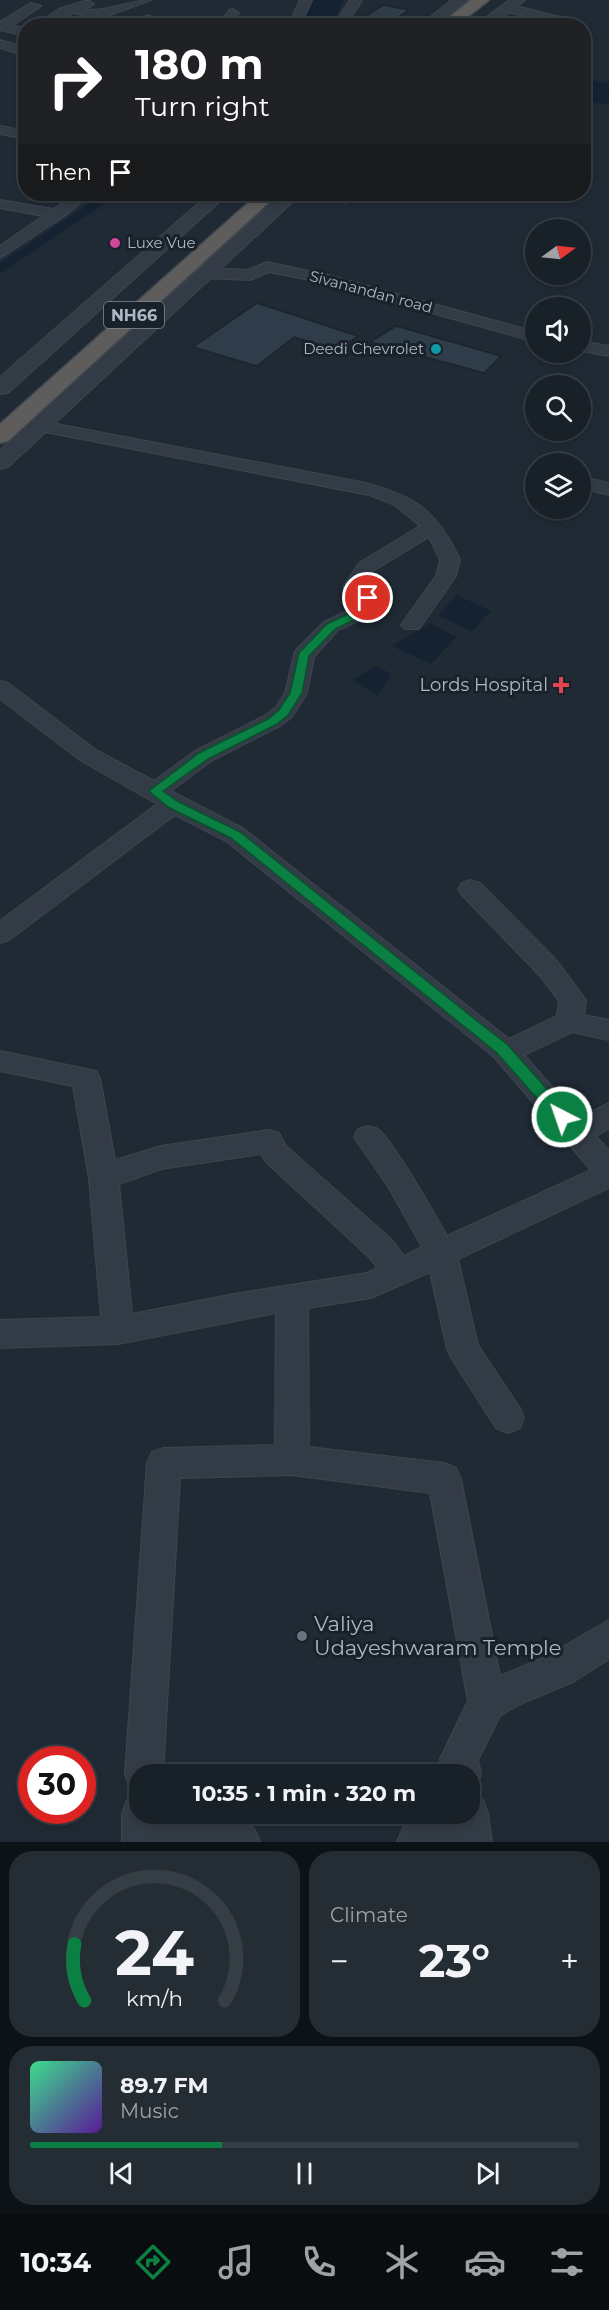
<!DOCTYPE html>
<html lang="en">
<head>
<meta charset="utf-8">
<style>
	:root { --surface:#182028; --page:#252d34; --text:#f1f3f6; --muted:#9fa3a8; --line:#363e45; --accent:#0b8043 }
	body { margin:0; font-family:Montserrat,sans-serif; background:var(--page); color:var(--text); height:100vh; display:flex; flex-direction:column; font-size:22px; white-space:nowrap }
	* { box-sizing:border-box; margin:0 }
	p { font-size:20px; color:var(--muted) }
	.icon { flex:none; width:33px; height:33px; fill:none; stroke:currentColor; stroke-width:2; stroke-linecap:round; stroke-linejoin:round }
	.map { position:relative; height:1842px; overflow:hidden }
	.side { display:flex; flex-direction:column; gap:9px; padding:9px; background:#0d1216; flex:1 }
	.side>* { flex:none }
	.top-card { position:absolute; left:18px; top:18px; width:573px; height:183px; border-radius:24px; box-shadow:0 3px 9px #0003,0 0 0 2px var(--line); background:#202124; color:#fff; overflow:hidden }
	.needle { width:39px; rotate:75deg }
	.buttons { position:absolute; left:525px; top:219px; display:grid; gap:12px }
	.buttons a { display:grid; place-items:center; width:66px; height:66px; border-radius:50%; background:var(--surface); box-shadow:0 3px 9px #0003,0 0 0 2px var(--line); font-size:30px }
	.speed { position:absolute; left:18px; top:1746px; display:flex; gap:12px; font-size:30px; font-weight:700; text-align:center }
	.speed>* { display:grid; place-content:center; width:78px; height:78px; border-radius:50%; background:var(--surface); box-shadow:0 3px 9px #0003,0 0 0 2px var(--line); line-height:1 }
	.speed .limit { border:9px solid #d22; background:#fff; color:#111 }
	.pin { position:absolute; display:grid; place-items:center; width:51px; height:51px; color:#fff; margin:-26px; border:3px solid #fff; border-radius:50%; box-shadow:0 2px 6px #0007 }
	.me { position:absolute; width:66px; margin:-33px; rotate:319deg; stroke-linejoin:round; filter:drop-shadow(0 0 4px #0008) }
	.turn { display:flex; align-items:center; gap:21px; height:126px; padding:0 18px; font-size:27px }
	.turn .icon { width:78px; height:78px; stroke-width:2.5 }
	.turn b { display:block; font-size:42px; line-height:51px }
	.then { display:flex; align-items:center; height:57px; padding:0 18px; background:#0003; gap:12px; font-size:22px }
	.big { font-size:45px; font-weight:700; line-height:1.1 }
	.side .widget { flex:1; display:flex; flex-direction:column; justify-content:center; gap:9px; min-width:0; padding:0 21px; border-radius:24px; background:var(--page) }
	.side .dial { align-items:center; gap:0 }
	.dial svg { height:156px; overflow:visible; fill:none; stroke:var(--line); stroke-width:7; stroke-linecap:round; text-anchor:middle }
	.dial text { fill:var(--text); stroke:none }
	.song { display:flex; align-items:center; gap:18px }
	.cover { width:72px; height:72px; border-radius:9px; background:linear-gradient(135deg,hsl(150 70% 55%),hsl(270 70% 35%)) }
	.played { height:6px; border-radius:3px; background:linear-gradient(90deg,var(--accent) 35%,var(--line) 35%) }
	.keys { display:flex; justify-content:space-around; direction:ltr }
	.heat { display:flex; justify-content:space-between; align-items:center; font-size:33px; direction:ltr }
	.side .tiles { flex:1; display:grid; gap:9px; grid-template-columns:1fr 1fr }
	.widget:last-child { grid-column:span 2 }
	.trip { position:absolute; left:129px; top:1764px; width:351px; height:60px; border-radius:24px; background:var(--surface); box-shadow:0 3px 9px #0003,0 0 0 2px var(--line); font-weight:700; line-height:60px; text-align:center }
	.tabs { display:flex; height:96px; justify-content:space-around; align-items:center; background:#0a0d10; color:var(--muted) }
	.tabs .icon { width:42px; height:42px }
	.tabs .active { color:var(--accent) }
	.tabs b { font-size:27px; color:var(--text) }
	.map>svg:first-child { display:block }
</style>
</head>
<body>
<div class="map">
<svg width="609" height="1842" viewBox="0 0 609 1842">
	<rect width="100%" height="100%" fill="#202a35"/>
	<!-- water -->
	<path fill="#152232" d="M310,0h34l-12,25 -30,1z
		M584,78l25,6v16l-3,4 -22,-2z
		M457,595l34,16 -19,20 -34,-15z
		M430,623l26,14 -25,27 -39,-18z
		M377,666l14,8 -13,22 -26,-16z"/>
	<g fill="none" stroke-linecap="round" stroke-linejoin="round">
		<!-- canal -->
		<path fill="#152232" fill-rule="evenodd" d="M104,194h15l-119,80v-11z"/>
	</g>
	<!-- building -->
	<path fill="#2f3c49" stroke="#1b232c" stroke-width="1.5" d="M383,5l26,5 -24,16h-22l-5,-5z
		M257,303l101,33 -20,14 -44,-13 -37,29 -64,-19z
		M396,326l105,30 -17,17 -114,-31z"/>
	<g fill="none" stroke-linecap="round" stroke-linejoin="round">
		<defs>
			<path id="minor" d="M88,0l6,4 -8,5c21,4 42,-9 65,-9l-52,19 -26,-6 -24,13h-15l25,-17z
				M300,0h12l-12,26h-12z
				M350,0h12l-11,18 10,8h-18l-4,-4v-5z
				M31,3l10,3 -29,20 14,2v8l-26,-6v-8z
				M507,4l54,13 2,3 -6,4 -54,-13v-6z
				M233,9l6,4 -9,13h-12l11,-16z
				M147,15l22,8 2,3c-11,0 -22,1 -30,-7z
				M0,40l26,8v8l-26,-8z
				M0,126l26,5v8l-26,-5z
				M76,194h16l-29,23 -63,41v-12l43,-30 -43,-8v-8l54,9z
				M322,194h21l10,5 -7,4 -22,-6z
				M267,262l61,13 208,57v10l-216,-60 -51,-10 -19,8 -44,-2 -8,-5 8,-5 42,2z
				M580,341l29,5v10l-29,-5z
				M41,421l320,61c53,13 76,28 99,78l-4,16 -37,53h-14l-4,-4 35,-49 4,-16 -11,-23 -56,34 -9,15 13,12 -8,18 -31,14 -24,27 -7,36 -15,24 -12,9 -69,35 -40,30 73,38 265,210 48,-23 2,-15 -19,-25 -78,-81 -4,-6 4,-6 9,-3 9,3 78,79 28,38 -2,15 25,5v20l-37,-8 -48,23 56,63 29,-15v25l-13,8 13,15v37l-151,71 20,86 42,63 4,10 -4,10 -12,5 -12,-5 -44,-69 -5,-10 -17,-77 -59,26 -63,10 1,139 135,16 12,5 5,11 39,197 47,-20 62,-36v39l-36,23 -55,23 -18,11 -22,44 3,14 -5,14 -6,2v-16h-27l-3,-15 28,-58 -38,-208 -138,-18 -112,3 -17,296h-23v17l-10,-3 -5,-14 22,-311 5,-11 12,-4 111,-3 1,-132 -158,31 -118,4v-28l101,-3 -12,-139 -16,-92 -73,-15v-20l96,20 4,7 15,82 46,-14 108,-16 10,3 7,13 106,94 12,16 18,-9 -33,-59 -35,-51 4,-8c6,-2 11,-4 18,-1 15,7 60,89 71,108l144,-66 -98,-114 -267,-215 -51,-26 -166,125 -9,3v-22l157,-117 -77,-44 -80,-61v-18l8,2 88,67 58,31 41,-30 69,-35 12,-9 9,-14 10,-42 29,-29 29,-14 3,-8 -13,-13 16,-24 61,-37 -25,-21 -26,-10 -334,-65 -3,-4 3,-4zM261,1154l5,8 104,96 7,10 -10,5 -133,21 -102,20 -13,-130 42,-15z
				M580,476l29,7v12l-29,-7z
				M140,1795v19h20v4l80,4 14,6 6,14h-138v-28l5,-14z
				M470,1795l13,5 5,14 4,28h-95l6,-14 14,-6 34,-1 -1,-7h20z"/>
			<path id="tertiary" d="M452,0h16l-32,26h-17z
				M509,0h16l-33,26h-17z
				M209,194h19l-220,199 -8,1v-17z
				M282,194h19l-293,273 -8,2v-19z"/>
			<path id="trunk" d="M471,0h18l-33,26h-18z
				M258,194h20l-270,247 -8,2v-19z"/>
		</defs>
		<!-- minor casing -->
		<use href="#minor" stroke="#3d454f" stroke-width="2"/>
		<!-- tertiary casing -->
		<use href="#tertiary" stroke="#3d454f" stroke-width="2"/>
		<!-- trunk casing -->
		<use href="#trunk" stroke="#3e4750" stroke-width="3"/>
		<!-- minor -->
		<use href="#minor" fill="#333c46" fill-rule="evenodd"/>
		<!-- tertiary -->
		<use href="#tertiary" fill="#333c46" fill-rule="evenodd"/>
		<!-- trunk -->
		<use href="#trunk" fill="#5e5d5c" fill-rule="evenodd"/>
	</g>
	<!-- route -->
	<path fill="#0b8043" stroke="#07532c" stroke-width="1.5" d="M364,596l9,2 -7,16 -31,15 -26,27 -7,37 -14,22 -11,9 -69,35 -45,32 14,10 63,31 232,185 36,28 60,68 2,4 -2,4h-11l-60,-68 -266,-215 -63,-31 -19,-16 50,-38 69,-34 11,-9 11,-17 9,-40 28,-29 30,-14z"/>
	<!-- markers -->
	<circle fill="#d1479c" stroke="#19212a" stroke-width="2" cx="115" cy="243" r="6"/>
	<circle fill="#0f9aa8" stroke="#19212a" stroke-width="2" cx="436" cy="349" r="6"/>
	<path fill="#e0444e" stroke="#19212a" stroke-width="2" d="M558 676h6v6h6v6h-6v6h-6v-6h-6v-6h6z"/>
	<circle fill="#6b7280" stroke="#19212a" stroke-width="2" cx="302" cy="1636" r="6"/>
	<g text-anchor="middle" stroke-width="6" stroke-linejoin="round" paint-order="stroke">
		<!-- far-poi labels -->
		<g font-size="15" fill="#adb7c3" stroke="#19212a" text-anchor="start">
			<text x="127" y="248">Luxe Vue</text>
			<text x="424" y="354" text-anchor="end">Deedi Chevrolet</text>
		</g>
		<!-- far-street labels -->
		<g font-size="15" fill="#adb7c3" stroke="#19212a">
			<text transform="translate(371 292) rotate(15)" y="5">Sivanandan road</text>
		</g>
		<!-- shield labels -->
		<rect fill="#19212a" stroke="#818a95" stroke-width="1.5" x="104" y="302" width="60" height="26" rx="4.5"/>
		<g font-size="16" font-weight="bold" fill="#adb7c3">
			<text x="134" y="321">NH66</text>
		</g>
		<!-- poi labels -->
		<g font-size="18" fill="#adb7c3" stroke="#19212a" text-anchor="end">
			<text x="548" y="691">Lords Hospital</text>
		</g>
		<!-- near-poi labels -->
		<g font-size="21" fill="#adb7c3" stroke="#19212a" text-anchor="start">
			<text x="314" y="1631">Valiya<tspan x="314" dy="24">Udayeshwaram Temple</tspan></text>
		</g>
	</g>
</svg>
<div class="buttons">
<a><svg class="needle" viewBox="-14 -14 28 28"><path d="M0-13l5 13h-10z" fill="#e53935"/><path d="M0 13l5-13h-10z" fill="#9fa3a8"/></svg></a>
<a><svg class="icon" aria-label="sound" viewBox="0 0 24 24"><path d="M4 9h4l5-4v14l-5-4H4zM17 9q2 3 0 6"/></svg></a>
<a><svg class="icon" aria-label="search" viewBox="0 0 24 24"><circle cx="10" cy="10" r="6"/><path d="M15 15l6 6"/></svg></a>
<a><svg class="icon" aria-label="layers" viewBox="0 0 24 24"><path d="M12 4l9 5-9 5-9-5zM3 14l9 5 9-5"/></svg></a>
</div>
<div class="speed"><div class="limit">30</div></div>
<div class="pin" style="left:368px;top:598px;background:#d93025"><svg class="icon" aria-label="arrive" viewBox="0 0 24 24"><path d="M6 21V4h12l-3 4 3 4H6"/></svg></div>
<svg class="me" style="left:562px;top:1117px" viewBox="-20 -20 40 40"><circle r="17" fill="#0b8043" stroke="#fff" stroke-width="3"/><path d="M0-11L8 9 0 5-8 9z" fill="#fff"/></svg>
<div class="trip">10:35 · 1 min · 320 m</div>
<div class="top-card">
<div class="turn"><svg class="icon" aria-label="right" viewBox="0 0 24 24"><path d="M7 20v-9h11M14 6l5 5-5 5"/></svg><div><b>180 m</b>Turn right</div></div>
<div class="then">Then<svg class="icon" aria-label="arrive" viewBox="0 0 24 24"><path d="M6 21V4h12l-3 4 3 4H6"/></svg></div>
</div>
</div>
<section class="side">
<div class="tiles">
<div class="widget dial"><svg viewBox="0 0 100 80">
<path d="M14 69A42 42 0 1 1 86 69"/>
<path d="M14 69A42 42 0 0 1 9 40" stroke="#0b8043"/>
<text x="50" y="56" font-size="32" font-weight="700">24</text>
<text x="50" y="72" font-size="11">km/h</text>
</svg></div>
<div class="widget"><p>Climate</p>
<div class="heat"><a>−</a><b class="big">23°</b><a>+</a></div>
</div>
<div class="widget">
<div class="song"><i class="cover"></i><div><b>89.7 FM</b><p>Music</p></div></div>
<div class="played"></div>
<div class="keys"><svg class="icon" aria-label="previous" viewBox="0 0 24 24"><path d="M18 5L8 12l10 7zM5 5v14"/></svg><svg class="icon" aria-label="pause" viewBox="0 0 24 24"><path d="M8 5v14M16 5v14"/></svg><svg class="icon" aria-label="next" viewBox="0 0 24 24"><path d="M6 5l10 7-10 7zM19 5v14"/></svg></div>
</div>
</div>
</section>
<nav class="tabs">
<b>10:34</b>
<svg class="icon active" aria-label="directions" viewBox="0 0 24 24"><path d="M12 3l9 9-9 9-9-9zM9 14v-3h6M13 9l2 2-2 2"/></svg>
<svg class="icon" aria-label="music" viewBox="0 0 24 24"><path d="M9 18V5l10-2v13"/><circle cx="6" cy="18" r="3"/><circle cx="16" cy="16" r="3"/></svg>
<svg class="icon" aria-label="phone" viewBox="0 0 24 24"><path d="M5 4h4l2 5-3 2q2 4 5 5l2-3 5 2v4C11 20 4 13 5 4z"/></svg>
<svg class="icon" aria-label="climate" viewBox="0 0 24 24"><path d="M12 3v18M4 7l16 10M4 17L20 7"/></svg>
<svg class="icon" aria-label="car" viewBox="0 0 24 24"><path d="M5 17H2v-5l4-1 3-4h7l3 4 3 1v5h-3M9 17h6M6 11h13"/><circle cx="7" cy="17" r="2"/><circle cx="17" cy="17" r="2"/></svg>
<svg class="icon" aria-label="filters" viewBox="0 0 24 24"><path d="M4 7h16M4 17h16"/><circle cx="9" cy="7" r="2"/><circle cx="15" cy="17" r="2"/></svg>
</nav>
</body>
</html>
